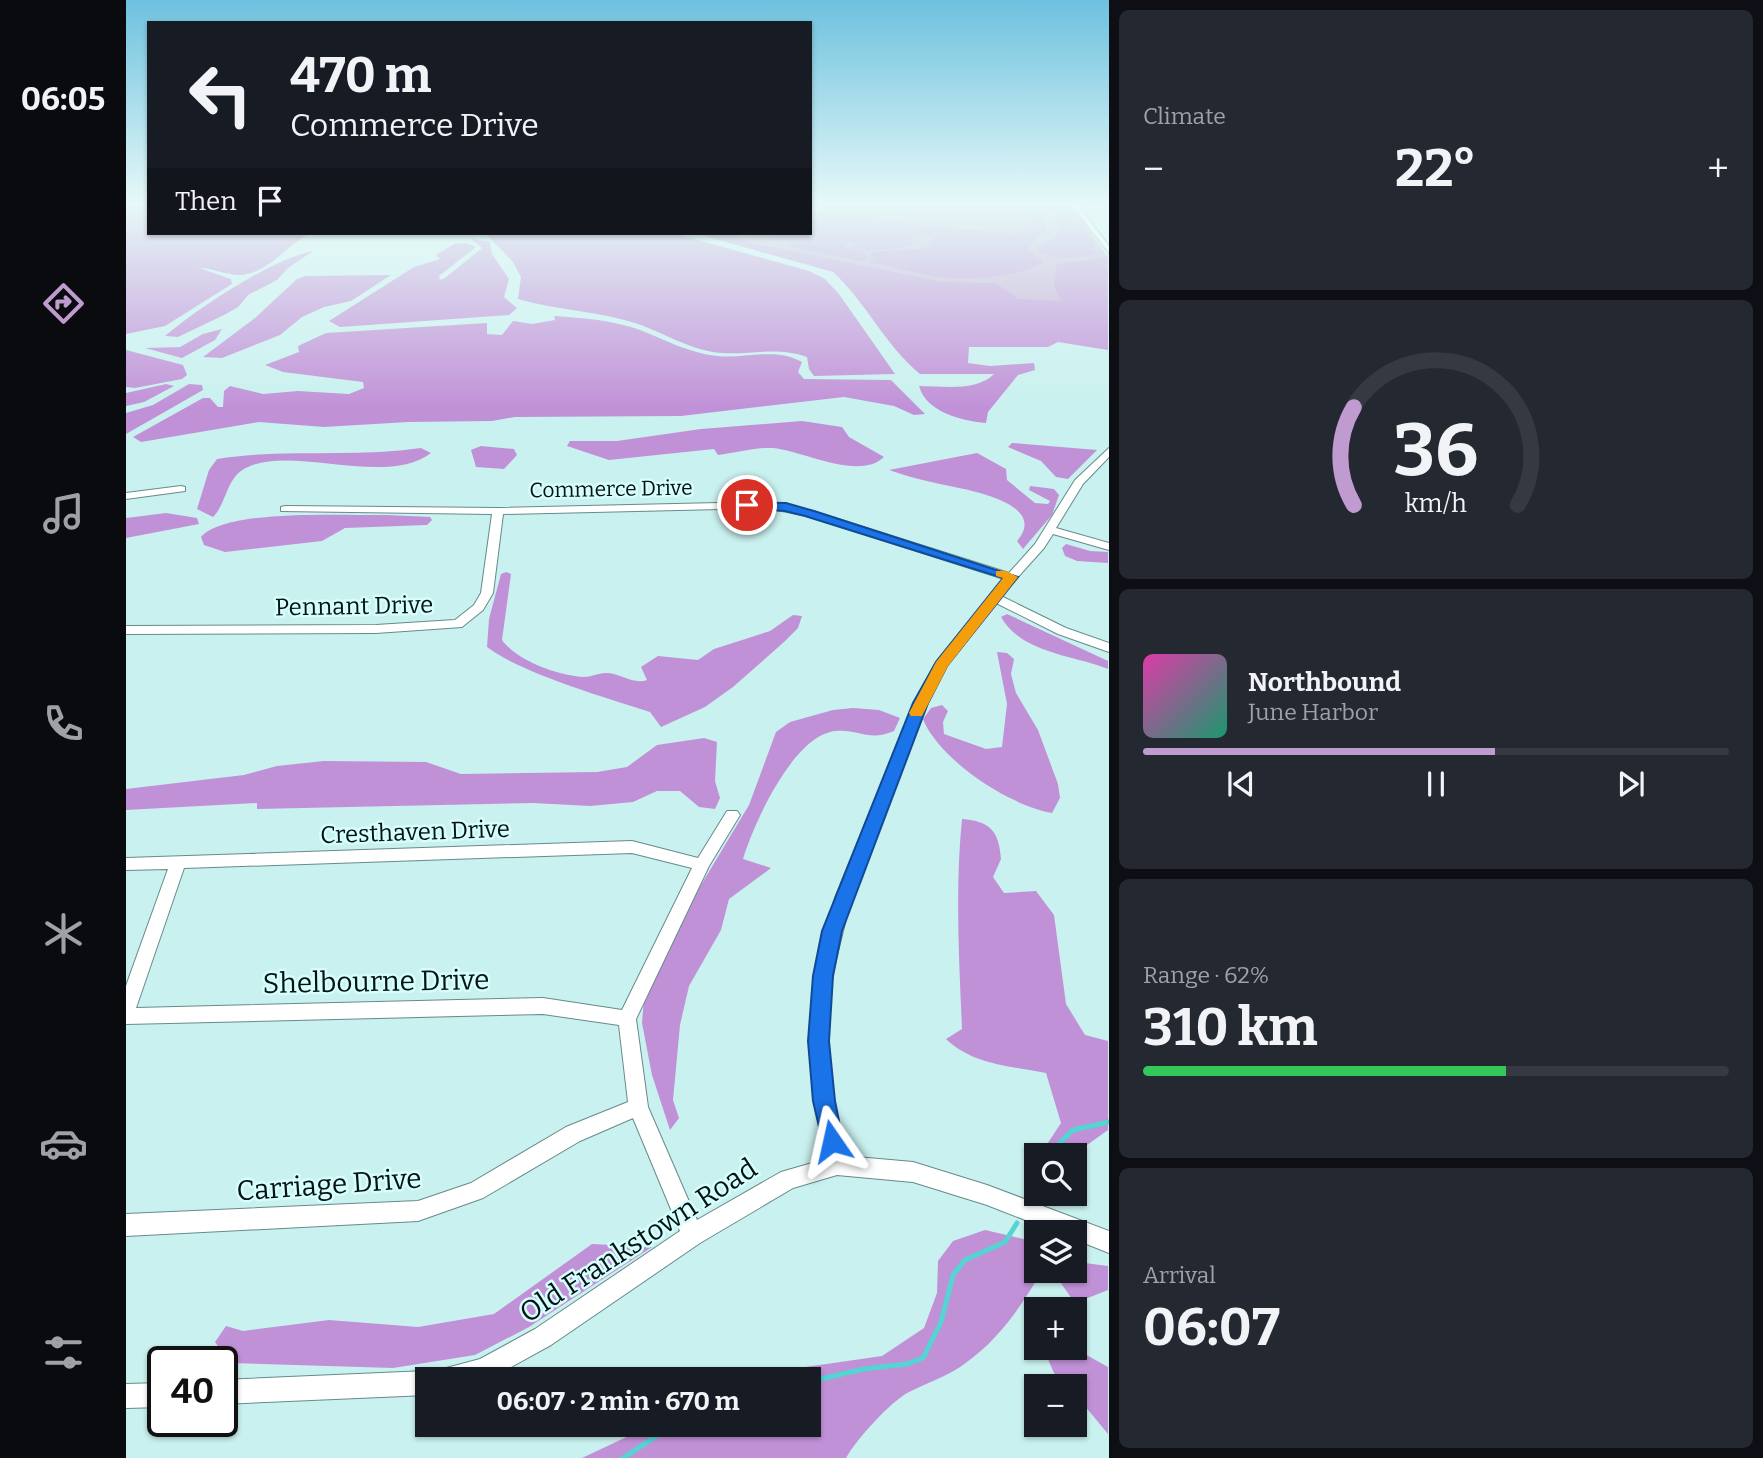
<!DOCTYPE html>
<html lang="en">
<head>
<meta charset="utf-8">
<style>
	:root { --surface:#171b24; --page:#242831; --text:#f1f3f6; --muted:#9ea1a6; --line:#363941; --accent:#bf9bcf }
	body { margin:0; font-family:Bitter,serif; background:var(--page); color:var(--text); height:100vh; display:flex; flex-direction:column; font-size:26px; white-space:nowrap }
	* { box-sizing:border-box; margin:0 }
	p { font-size:23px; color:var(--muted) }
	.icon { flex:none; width:38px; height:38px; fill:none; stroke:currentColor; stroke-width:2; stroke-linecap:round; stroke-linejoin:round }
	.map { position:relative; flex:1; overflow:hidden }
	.details { display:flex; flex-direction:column; gap:10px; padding:10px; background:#0d0f14; width:654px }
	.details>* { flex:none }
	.top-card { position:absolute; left:21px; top:21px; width:665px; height:214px; border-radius:0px; box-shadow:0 2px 5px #0004; background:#171b24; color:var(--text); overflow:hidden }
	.fabs { position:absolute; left:898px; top:1143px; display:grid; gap:14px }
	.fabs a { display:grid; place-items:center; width:63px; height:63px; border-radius:0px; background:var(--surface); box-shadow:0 2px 5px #0004; font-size:35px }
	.speed { position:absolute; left:21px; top:1346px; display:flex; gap:14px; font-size:35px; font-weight:700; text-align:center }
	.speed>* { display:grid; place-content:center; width:91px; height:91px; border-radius:50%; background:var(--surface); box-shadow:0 2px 5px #0004; line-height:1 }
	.speed .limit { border:4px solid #111; border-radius:10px; background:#fff; color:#111 }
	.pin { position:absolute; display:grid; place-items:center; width:60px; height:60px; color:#fff; margin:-30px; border:4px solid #fff; border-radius:50%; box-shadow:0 2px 7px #0007 }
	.me { position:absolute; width:77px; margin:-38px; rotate:349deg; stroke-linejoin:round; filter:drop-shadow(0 0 5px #0008) }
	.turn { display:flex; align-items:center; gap:24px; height:147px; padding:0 28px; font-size:32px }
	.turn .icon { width:91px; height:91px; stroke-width:2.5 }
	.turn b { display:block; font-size:49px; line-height:60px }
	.then { display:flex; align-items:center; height:66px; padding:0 28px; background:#0003; gap:14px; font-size:26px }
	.big { font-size:52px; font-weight:700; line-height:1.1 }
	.details .widget { flex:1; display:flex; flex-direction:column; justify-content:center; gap:10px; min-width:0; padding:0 24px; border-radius:10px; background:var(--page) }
	.details .dial { align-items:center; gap:0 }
	.dial svg { height:182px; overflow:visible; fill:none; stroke:var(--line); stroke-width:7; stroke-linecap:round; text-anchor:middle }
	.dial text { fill:var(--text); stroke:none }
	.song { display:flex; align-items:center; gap:21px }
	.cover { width:84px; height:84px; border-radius:10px; background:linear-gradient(135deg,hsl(320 70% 55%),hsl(160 70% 35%)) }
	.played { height:7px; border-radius:4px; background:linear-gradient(90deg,var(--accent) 60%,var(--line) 60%) }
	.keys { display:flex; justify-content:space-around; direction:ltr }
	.heat { display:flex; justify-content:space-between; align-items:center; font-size:38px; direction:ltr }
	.charge { height:10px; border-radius:5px; background:linear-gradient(90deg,#34c759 62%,var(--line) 0) }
	.trip { position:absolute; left:289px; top:1367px; width:406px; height:70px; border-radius:0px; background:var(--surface); box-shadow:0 2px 5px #0004; font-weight:700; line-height:70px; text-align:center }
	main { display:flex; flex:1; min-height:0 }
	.dock { display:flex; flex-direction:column; width:126px; justify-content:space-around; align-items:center; background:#090b0e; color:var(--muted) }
	.dock .icon { width:49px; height:49px }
	.dock .on { color:var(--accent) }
	.dock b { font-size:32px; color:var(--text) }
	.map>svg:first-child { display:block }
</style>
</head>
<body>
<main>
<nav class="dock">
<b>06:05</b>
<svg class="icon on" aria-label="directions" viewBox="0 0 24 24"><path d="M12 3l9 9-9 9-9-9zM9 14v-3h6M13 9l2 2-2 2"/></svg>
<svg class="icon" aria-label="music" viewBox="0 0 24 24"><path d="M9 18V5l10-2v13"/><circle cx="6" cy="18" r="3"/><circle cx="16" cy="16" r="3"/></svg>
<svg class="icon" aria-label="phone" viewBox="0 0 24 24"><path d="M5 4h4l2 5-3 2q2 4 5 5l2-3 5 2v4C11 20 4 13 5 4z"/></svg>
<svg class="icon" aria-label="climate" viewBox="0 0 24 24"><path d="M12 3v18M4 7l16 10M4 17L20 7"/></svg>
<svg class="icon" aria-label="car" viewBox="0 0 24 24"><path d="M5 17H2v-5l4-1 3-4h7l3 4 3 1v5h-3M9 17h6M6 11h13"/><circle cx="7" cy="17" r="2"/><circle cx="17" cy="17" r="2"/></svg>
<svg class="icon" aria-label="filters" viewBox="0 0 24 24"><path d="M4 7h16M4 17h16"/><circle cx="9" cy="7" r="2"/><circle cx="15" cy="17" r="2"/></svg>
</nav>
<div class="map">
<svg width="983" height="1458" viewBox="0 0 983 1458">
	<rect width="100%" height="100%" fill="#c9f1ef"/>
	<!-- green -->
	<path fill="#c6a9d4" d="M697,204h248l37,53v84l-401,-108h103v-11z"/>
	<!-- forest -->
	<path fill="#c191d7" d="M0,204h23v29h162c-23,11 -38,35 -64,41 -16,4 -32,-6 -48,-6l32,11 1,5 -67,42 -39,8z
		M930,205c20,5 29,23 39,40l-3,4 5,4c-21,7 -39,7 -60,-1v-4l19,-11 4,-6 -6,-12 4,-6 -15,1 4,18 -14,9 -5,8 15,13c-17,15 -80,19 -103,15 -24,-3 -47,-11 -70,-15l4,-3 -4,-3 2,-4 62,-4 -6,-5 7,-6 -21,1 -2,6c-20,7 -41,7 -62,3l13,-3 -17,-1 -2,4 19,5 4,7 -5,2 -66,-13 -6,-1 3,-5 -54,-9 -3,4 11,5 195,40 54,1 22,16 43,2 -7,-16 3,-21 50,-7 1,93 -50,-8 -10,5h-79l-1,16 22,3 44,-3 1,7 -17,5 -30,37 -2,11c-24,-2 -60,-11 -67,-37 24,0 57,6 75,-12h-74c-36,-30 -54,-72 -87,-102l-139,-39h116l4,-21 25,3 12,-2 78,13 90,8 19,-28z
		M359,233h188l136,38 16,8 14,15 56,80 -81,2 -5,-7 -2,-12c-30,-11 -55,-2 -85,-4 -31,-2 -59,-21 -87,-30 -38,-12 -79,-13 -117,-24l3,-22 -8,-15z
		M345,239l19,3 2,12 17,25 -5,18 13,11 -8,7 -169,12 -11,-6 85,-54 26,-8 -4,-4 18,-11 12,-1 10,4 -37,29 1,4 5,-2 37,-30z
		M187,251l-25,17 -11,12 -29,15 -10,12 -12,7 -48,23 -13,-1c33,-28 107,-77 148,-85z
		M265,275l-40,26 -27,6 -22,10 -22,18 -58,23 -19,-1 52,-39 42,-39 8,-3z
		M428,316c30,2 58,4 86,14 25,10 49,23 77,26 29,3 58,-9 85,6l-4,10 6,7 87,1 34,34 -11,1 -20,-9 -50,-9 -163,19 -166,1 -23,4 -84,1 -84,5 -65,-5 -118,20 -8,-5 70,-39h7l8,9h5l1,-16 6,-5 33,8 35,-3 51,3 15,-6 -1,-6 -80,-10 -18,-7 34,-13 -1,-6 28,-13 161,-10v11l15,1 11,-14 19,3 23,-4z
		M96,329l-7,11 -33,18 -37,-10 35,-1 23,-13z
		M0,350l57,15 4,10 -5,4 -47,9 -9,-1z
		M40,384l8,2 -30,16 -18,4v-13z
		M63,384l13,1 1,5 -77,44v-21l27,-8z
		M676,421l40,6 7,10 35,20c-25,24 -80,-6 -111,-9 -17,-1 -38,5 -55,7l-4,-6 -105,11 -42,-14 3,-5h47l84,-12z
		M886,443l85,7 -29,29 -12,-2 -15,-16 -33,-14z
		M355,446l33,3 3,6 -13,14 -28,-2 -5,-17z
		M295,448l10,5c-47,36 -148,-12 -190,18 -15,11 -15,33 -28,46l-16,-8 12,-39 8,-11c68,-11 136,-1 204,-11z
		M851,453l29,16 1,11 28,23 13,1 2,-3 -21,-11 1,-4 24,3 5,6 -7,20 -29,34 -6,-8c35,-41 -62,-53 -86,-59 -14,-3 -28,-7 -42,-12z
		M40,513l31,5 2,6 -73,14v-20z
		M261,515l43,2 2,3 -5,5 -82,3 -23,13 -97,11 -21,-7 -3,-8c26,-29 146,-21 186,-22z
		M940,544l24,7 18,1v11l-31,-2 -12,-5 -3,-8z
		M380,572l5,2 -9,66c15,21 57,36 82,37 7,0 14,-4 22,-4 14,0 27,12 41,7l-6,-13 17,-11 40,4 16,-11 56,-18 23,-16 9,1 -4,12 -14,14 -51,45 -28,20 -44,20 -11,-15c-43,-14 -129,-39 -163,-65l2,-28 12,-45z
		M881,614l101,47v8c-35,-14 -87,-16 -107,-52z
		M871,652l10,1 7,6 -3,15 5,19 22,37 20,54 2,14 -8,15c-42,-7 -113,-53 -129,-94l8,-11 11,-3 6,6 -5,11 1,12 42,15 16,-2 5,-43z
		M727,708l26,2 21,8 -6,13c-25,11 -35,-2 -58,0 -42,3 -82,92 -93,128l28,9 -42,31 -8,31 -32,56 -9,39 -7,75 6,18 -9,12 -18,-55 -10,-52 2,-24 45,-94 60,-100 27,-73 14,-10 43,-12z
		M578,738l13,4 -2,39 5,17 -5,11 -16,-2 -19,-16h-23l-24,11 -43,4 -57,-3 -276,6v-6l-131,7v-21l118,-14 33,-9 47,-5 102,1 35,12 136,-2 30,-5 30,-22z
		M836,819c28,2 37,12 39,40l-8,18 11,16 32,-2 18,24 12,89 19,31 23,6v89l-28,20 -5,8 -1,-3h-34l21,-32 -15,-50c-35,-7 -73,-8 -100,-34l16,-10c-3,-70 -7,-140 0,-210z
		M859,1230l51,12v28l6,1c-20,34 -42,67 -75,91 -18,14 -38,20 -58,30 -18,9 -53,48 -63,66h-264l70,-33 156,-1v-45h-86l160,-23 42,-28 13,-35 1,-32 15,-20z
		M466,1244l60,3 -123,80 -54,28 -82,13 -163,-5 -15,-21 11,-16 17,5 86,-11 89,7 76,-13z
		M951,1262l31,4v24l-33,13 -15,-21 10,-11 4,-1z
		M948,1348l34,19v67l-33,-40 -1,-8h-7l-13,-13 -11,-25z"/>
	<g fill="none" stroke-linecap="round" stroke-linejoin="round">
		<!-- stream -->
		<path stroke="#54d4d2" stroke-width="5" d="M921,1155l26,-25 36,-8
			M904,1194l6,-15
			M682,1382l56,-13 43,-5 16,-6 18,-36 12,-47 12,-15 40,-18 12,-19
			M497,1458l52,-34"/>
		<defs>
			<path id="minor" d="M945,204h6l32,42v7z
				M983,448v9l-26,27 -27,44 53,15v7l-56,-16 -9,14 -43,48 65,32 43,15v9l-51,-18 -62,-31 -49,63 -19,37 -77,195 -19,78 -5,65 7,60 11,55 68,6 74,23 122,46v22l-35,-14v-7h-18l-69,-27 -74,-23 -76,-7 -44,13 -93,55 -149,102 -60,33 -64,1v16l-205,9v-24l205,-9 6,3 2,-3 45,-12 55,-30 145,-98 -47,-113 -53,23 -97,57 -65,23 -292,15v-22l292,-13 53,-18 95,-56 62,-25 -9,-77 -76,-11 -417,10v-38l42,-117 -42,1v-12l506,-17 66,17 29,-47h10l3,4 -31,51 -73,153 12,88 49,113 84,-48 45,-13 -12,-58 -5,-60 5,-65 21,-78 79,-195 22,-41 68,-83 -197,-63 -40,-8 -264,6 -10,79 -10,17 -21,17 -86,6 -250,1v-8l250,-1 79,-5 19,-15 7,-12 11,-79 -211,-3v-4l4,-1 213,2 269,-6 46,9 196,62 26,-29 40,-64zM506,853l60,15 -70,142 -79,-12 -407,10 48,-140z
				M55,486l4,1v4l-59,8v-6z
				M37,1383v24l-37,1v-24z"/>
		</defs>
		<!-- minor casing -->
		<use href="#minor" stroke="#668b8a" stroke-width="2"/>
		<!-- minor -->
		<use href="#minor" fill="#fff" fill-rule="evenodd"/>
	</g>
	<!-- sky -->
	<linearGradient id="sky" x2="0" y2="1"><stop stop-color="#6dc1df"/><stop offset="0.5" stop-color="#e7f9f8"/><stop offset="1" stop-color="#e7f9f8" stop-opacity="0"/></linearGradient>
	<rect width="983" height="408" fill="url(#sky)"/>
	<!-- route -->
	<path fill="#1a73e8" stroke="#114b97" stroke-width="2" d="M621,502l39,1 28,8 204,66 -71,89 -19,37 -86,228 -9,45 -4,65 6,60 8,40 -3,7 -8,3 -8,-3 -11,-47 -5,-60 5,-65 9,-45 91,-228 23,-41 67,-84 -198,-62 -20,-5 -43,-3 -1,-3z"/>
	<!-- slow -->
	<path fill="#f59e0b" d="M870,571h10l12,6 -70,89 -26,50h-11l-2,-3 27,-51 67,-84 -7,-2z"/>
	<g text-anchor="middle" stroke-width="5" stroke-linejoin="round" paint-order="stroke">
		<!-- far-street labels -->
		<g font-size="21" fill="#041212" stroke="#d6fefd">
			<text transform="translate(485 489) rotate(-1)" y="7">Commerce Drive</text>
		</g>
		<!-- street labels -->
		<g font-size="24" fill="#041212" stroke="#d6fefd">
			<text transform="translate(228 606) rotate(-1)" y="8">Pennant Drive</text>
			<text transform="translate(289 832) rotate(-2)" y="8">Cresthaven Drive</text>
		</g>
		<!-- near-street labels -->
		<g font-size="28" fill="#041212" stroke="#d6fefd">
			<text transform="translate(250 981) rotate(-1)" y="10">Shelbourne Drive</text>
			<text transform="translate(203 1184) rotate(-4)" y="10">Carriage Drive</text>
			<text transform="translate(512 1240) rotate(-33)" y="10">Old Frankstown Road</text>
		</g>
	</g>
</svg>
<div class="fabs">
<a><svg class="icon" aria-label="search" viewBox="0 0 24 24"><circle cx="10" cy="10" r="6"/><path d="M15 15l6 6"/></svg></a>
<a><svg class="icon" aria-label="layers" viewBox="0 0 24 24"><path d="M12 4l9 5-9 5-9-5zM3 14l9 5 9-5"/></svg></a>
<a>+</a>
<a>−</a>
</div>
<div class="speed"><div class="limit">40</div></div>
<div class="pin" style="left:621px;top:505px;background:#d93025"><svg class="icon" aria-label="arrive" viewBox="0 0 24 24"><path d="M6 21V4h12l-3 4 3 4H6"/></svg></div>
<svg class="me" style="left:706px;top:1141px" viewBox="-20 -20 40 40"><path d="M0-17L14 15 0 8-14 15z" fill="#1a73e8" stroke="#fff" stroke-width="4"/></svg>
<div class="trip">06:07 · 2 min · 670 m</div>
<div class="top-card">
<div class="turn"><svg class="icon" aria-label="left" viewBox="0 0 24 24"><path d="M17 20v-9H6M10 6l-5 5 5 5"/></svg><div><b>470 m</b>Commerce Drive</div></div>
<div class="then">Then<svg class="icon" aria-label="arrive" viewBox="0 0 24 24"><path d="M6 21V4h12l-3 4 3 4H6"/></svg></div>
</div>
</div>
<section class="details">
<div class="widget"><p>Climate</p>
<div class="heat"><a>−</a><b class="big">22°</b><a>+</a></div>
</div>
<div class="widget dial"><svg viewBox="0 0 100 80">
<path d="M14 69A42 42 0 1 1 86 69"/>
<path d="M14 69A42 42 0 0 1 14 26" stroke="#bf9bcf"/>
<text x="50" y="56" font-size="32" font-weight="700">36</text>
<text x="50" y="72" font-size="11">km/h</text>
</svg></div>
<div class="widget">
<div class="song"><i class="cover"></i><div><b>Northbound</b><p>June Harbor</p></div></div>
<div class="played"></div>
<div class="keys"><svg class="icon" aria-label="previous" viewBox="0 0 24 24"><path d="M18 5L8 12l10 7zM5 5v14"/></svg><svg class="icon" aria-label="pause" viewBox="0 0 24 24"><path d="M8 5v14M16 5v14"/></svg><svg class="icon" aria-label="next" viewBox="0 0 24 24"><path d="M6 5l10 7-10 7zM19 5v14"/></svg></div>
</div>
<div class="widget"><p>Range · 62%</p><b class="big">310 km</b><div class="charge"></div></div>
<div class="widget"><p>Arrival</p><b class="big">06:07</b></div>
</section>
</main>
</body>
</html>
